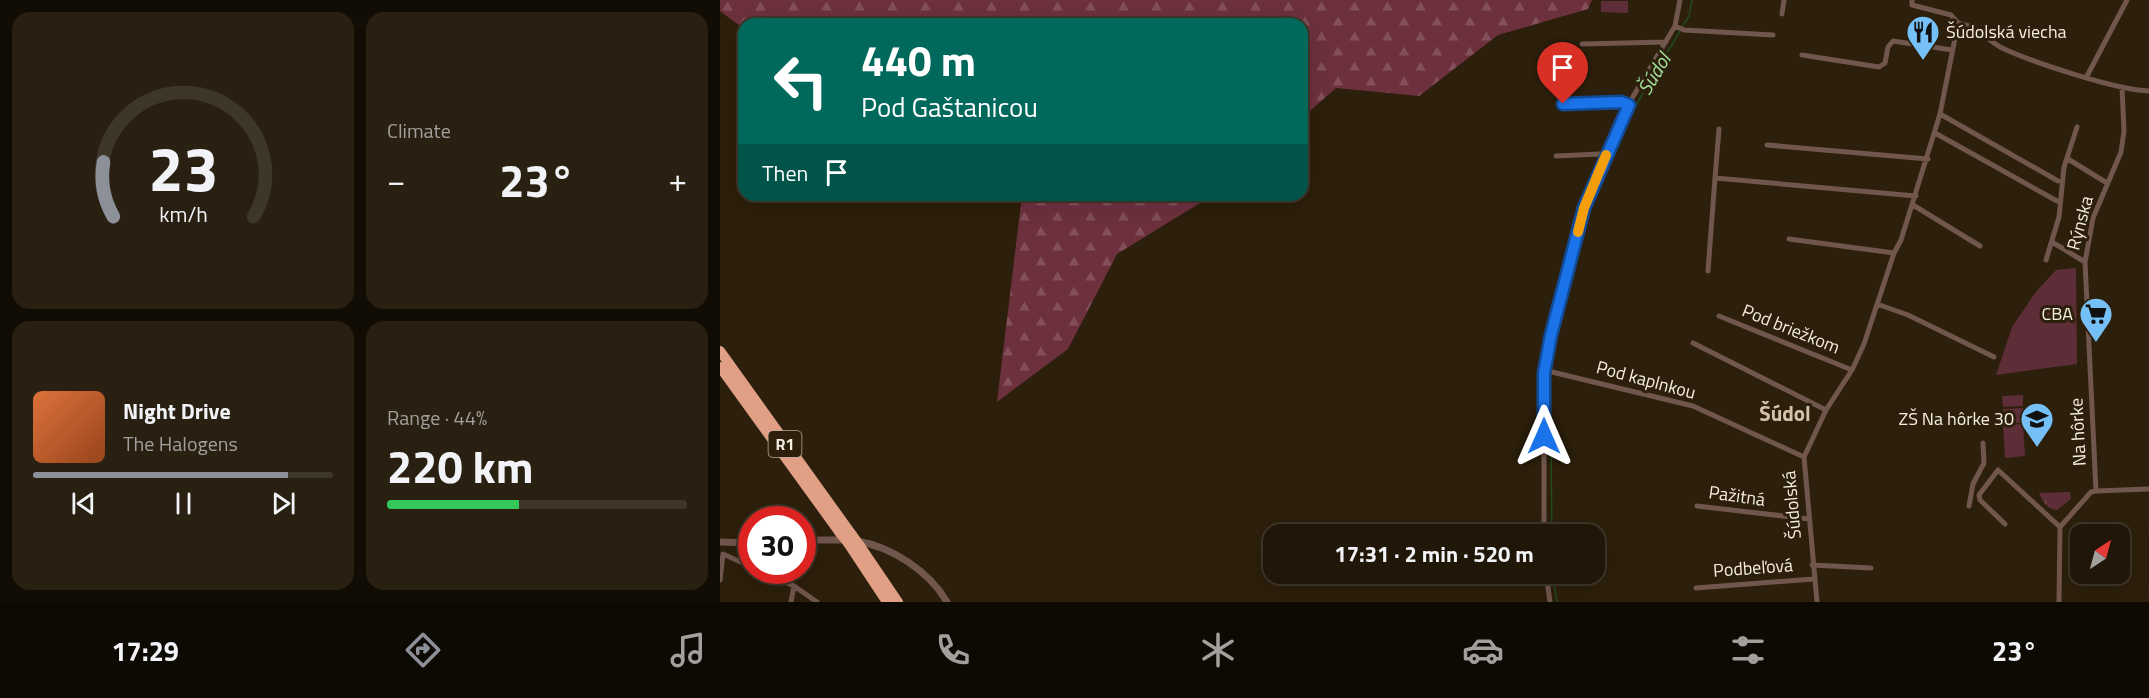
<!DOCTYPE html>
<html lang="en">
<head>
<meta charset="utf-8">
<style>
	:root { --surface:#211708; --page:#292012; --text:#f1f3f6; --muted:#a29f9c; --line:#3e3629; --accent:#8c9099 }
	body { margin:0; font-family:"Titillium Web",sans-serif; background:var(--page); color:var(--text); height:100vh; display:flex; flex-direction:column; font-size:22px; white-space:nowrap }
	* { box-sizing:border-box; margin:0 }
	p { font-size:20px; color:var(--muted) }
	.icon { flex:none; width:33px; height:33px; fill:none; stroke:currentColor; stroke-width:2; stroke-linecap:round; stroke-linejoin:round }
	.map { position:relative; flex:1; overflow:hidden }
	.side { display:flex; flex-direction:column; gap:12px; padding:12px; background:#120d04; width:720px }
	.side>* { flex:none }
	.hud { position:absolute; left:18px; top:18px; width:570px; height:183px; border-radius:18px; box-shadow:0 6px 24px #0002,0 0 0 2px var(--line); background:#00695c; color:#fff; overflow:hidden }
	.needle { width:39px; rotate:36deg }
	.tools { position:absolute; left:1350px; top:524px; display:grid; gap:12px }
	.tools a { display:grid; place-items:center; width:60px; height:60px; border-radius:12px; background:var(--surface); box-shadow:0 6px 24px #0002,0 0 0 2px var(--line); font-size:30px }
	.speed { position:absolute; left:18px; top:506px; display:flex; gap:12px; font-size:30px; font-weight:700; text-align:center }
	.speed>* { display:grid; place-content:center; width:78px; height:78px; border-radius:50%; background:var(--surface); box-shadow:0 6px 24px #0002,0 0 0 2px var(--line); line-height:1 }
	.speed .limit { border:9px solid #d22; background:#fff; color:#111 }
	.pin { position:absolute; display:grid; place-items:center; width:51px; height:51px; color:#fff; margin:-62px -26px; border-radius:50% 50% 50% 0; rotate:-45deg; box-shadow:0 0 6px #0007 }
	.pin .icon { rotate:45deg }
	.me { position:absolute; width:66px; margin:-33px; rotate:0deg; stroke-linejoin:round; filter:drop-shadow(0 0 4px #0008) }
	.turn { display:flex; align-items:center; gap:21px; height:126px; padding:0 24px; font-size:27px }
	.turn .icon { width:78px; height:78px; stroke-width:2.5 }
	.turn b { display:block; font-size:42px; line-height:51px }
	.then { display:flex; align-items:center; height:57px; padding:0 24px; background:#0003; gap:12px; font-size:22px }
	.big { font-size:45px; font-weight:700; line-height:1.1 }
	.side .card { flex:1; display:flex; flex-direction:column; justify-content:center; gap:9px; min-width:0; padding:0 21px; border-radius:18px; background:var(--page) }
	.side .dial { align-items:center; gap:0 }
	.dial svg { height:156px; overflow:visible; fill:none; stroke:var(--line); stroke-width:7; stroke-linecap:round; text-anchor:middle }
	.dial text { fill:var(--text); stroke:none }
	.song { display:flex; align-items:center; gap:18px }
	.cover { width:72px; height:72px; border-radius:9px; background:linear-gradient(135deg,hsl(20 70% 55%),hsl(20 70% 35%)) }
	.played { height:6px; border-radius:3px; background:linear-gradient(90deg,var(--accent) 85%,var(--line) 85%) }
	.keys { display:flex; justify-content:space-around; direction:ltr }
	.heat { display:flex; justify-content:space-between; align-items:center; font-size:33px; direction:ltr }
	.charge { height:9px; border-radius:4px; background:linear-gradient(90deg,#34c759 44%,var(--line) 0) }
	.side .tiles { flex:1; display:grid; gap:12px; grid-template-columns:repeat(2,1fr) }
	.trip { position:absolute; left:543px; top:524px; width:342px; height:60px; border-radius:18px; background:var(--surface); box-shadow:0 6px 24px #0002,0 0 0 2px var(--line); font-weight:700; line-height:60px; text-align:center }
	.tabs { display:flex; height:96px; justify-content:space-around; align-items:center; background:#0d0903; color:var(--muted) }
	.tabs .icon { width:42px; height:42px }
	.tabs .on { color:var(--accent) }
	.tabs b { font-size:27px; color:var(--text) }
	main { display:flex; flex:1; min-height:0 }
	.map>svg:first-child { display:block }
</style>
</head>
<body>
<main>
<section class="side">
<div class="tiles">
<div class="card dial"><svg viewBox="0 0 100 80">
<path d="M14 69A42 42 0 1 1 86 69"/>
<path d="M14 69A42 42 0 0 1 9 41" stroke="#8c9099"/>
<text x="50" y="56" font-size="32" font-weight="700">23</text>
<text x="50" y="72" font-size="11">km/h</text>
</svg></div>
<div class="card"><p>Climate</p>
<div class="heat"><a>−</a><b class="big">23°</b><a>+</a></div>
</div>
<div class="card">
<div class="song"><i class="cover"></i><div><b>Night Drive</b><p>The Halogens</p></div></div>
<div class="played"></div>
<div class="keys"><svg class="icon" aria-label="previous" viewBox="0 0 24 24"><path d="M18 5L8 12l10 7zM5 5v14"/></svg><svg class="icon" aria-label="pause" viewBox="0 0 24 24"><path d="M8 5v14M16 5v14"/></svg><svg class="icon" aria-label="next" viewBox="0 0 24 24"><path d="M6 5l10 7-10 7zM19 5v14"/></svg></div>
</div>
<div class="card"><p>Range · 44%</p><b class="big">220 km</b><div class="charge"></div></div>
</div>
</section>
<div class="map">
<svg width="1429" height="602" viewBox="0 0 1429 602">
	<defs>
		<pattern id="forest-firs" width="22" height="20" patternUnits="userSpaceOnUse" patternTransform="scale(1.5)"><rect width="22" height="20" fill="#6d313e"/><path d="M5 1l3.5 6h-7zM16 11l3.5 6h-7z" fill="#824f5a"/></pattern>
		<pattern id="park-tufts" width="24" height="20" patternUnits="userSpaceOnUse" patternTransform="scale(1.5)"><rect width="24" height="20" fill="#5d2e38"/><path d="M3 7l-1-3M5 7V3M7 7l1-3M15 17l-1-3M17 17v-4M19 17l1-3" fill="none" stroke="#754c54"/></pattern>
	</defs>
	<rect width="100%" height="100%" fill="#2c1f0b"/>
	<!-- green -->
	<path fill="#5d2e38" d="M881,1h27v12l-27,-1z
		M1356,268l1,96 -81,11 16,-48 23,-34 21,-23z
		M1303,395v11l-20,1 -1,-11z
		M1303,408l1,15h-20l-1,-14z
		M1303,424l2,32 -20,2 -2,-33z"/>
	<!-- forest -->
	<path fill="url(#forest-firs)" d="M0,0h872l-4,9 -90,26 -79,61 -83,-8 -34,30v-94h-558v5l-24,-18z
		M302,195h191l-96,59 -49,95 -71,53z"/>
	<!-- park -->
	<path fill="url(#park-tufts)" d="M1350,492l1,7 -14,11c-10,-1 -14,-8 -18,-17z"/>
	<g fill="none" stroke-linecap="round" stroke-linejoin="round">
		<!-- stream -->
		<path stroke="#224a1c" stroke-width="1.5" d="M962,27l7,-11 3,-16
			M832,534l-2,-168 37,-148 39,-96 54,-91
			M832,573l5,29"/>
		<!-- minor -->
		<path stroke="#71564d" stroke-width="5" d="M1192,0v5l39,10 7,8
			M1062,14l2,-14
			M1238,23c25,5 25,15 44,25 30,14 114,42 147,43
			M955,26l9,4 89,5
			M862,44l84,-2
			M1082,55l77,12 6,-4 3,-16 5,-6 59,9
			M1367,76l40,-76
			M843,104l58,-2 7,3
			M1220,114l118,67
			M1215,133l122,68
			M1047,145l161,14
			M836,156l44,-2 5,3
			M1348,159l39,24
			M995,178l4,-49
			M1193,205l67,41
			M1069,239l105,14
			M1332,242l33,20
			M1326,260l13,-43 5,-50 13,-40
			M988,271l7,-93 201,18
			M1157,304l31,11 86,42
			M999,316l133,54
			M973,343l133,67
			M824,373l8,-1 141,34 111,51
			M1376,491l53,-2
			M977,506l112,13
			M1249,506l4,-22 11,-21 -1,-20
			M1285,524l-25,-24 -1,-5 19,-25 62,57
			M824,534v-161l7,-38 33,-127 44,-103 47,-79 5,-26
			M24,563l1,-20
			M1092,565l59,3
			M39,570l35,16 23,16
			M826,573l4,29
			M0,580l3,-26 29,13
			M976,588l117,-9
			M71,602l3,-16
			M1097,602l-13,-145 22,-47 26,-40 12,-26 30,-91 7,-13 39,-126 18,-91
			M1339,602l1,-75 31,-35 5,-1 -11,-229 8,-44 28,-66 3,-21 -2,-44"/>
		<!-- tertiary -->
		<path stroke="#71564d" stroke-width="7" d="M82,540h44
			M137,541c35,6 72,30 90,61
			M0,542l32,1"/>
		<!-- motorway -->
		<path stroke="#e19f86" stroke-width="10" d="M0,351l132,184
			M0,367l120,166
			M128,543l39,59
			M140,546l38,56"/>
		<!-- motorway-bridge -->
		<path stroke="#e19f86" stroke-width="10" d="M120,533l8,10
			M132,535l8,11"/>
	</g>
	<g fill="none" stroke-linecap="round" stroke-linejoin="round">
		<defs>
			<path id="route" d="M824,436v-63l7,-38 33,-127 45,-103 -8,-3 -58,2"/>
		</defs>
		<!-- route casing -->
		<use href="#route" stroke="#114b97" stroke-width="15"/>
		<!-- route -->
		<use href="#route" stroke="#1a73e8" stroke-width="10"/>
		<!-- slow -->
		<path stroke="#f59e0b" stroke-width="10" d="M858,232l6,-24 22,-53"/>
	</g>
	<!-- icons -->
	<defs>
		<symbol id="restaurant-pin" viewBox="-11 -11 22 30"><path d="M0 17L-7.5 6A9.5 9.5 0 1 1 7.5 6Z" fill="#75c0f6" stroke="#2c1f0b"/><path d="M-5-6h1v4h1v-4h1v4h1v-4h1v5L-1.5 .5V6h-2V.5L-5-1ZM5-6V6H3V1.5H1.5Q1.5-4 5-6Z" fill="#111"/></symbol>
		<symbol id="supermarket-pin" viewBox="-11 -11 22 30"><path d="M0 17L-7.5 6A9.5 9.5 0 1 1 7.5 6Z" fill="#75c0f6" stroke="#2c1f0b"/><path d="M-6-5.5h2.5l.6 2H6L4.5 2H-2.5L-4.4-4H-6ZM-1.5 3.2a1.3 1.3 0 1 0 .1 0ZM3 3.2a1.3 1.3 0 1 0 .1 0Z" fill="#111"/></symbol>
		<symbol id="school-pin" viewBox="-11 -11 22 30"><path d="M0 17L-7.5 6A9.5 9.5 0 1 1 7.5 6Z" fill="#75c0f6" stroke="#2c1f0b"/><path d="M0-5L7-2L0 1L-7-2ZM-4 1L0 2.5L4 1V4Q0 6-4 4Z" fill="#111"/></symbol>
	</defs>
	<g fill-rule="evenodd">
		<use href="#restaurant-pin" x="1184" y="13" width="38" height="52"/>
		<use href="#supermarket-pin" x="1357" y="295" width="38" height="52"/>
		<use href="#school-pin" x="1298" y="400" width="38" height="52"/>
	</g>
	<g text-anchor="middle" stroke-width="6" stroke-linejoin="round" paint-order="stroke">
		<!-- shield labels -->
		<rect fill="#2c1f0b" stroke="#b9aea0" stroke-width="1.5" x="48.5" y="431" width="33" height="26" rx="4.5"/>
		<g font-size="16" font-weight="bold" fill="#f6ece0">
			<text x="65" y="450">R1</text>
		</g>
		<!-- poi labels -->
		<g font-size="18" fill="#f6ece0" stroke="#2c1f0b" text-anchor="end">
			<text x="1226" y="38" text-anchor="start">Šúdolská viecha</text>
			<text x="1353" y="320">CBA</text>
			<text x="1294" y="425">ZŠ Na hôrke 30</text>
		</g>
		<!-- street labels -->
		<g font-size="18" fill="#f6ece0" stroke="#2c1f0b">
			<text transform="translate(1360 223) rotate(-75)" y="6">Rýnska</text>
			<text transform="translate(1071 329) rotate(22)" y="6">Pod briežkom</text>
			<text transform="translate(926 380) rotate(15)" y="6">Pod kaplnkou</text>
			<text transform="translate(1358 432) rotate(-93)" y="6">Na hôrke</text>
			<text transform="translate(1017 496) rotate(8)" y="6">Pažitná</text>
			<text transform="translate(1072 505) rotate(-95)" y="6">Šúdolská</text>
			<text transform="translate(1033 568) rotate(-4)" y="6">Podbeľová</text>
		</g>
		<!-- water labels -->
		<g font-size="20" font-style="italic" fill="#a2e098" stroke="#2c1f0b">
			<text transform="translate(934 74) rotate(-59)" y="7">Šúdol</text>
		</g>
		<!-- quarter labels -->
		<g font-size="21" font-weight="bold" fill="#d4c2aa" stroke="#2c1f0b">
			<text x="1065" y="421">Šúdol</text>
		</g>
	</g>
</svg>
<div class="tools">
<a><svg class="needle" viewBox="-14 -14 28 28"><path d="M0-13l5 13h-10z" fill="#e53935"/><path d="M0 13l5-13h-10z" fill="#a29f9c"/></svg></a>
</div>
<div class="speed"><div class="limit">30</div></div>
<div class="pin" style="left:843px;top:104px;background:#d93025"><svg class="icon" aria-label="arrive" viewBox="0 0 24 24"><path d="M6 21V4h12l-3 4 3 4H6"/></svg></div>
<svg class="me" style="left:824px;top:436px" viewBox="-20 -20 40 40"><path d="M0-17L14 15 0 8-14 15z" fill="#1a73e8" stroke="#fff" stroke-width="4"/></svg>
<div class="trip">17:31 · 2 min · 520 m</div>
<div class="hud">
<div class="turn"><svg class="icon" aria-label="left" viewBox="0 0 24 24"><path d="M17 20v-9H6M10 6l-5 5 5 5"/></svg><div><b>440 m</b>Pod Gaštanicou</div></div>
<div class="then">Then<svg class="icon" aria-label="arrive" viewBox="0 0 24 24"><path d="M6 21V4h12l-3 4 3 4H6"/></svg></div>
</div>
</div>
</main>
<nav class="tabs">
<b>17:29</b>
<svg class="icon on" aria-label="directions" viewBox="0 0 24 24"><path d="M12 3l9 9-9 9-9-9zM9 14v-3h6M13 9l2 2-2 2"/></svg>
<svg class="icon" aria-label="music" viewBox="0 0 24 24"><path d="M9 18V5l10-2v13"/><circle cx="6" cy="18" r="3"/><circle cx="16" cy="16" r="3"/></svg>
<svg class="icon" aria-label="phone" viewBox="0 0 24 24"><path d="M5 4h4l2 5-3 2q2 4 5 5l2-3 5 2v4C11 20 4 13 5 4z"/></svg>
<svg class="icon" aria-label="climate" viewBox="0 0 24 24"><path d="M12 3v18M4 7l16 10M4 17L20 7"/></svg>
<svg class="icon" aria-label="car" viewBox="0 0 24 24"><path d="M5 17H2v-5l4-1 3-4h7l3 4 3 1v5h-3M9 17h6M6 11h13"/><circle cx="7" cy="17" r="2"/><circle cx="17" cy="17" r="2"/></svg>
<svg class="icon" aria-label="filters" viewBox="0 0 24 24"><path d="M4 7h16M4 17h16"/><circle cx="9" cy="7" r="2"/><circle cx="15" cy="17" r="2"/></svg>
<b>23°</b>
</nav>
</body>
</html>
